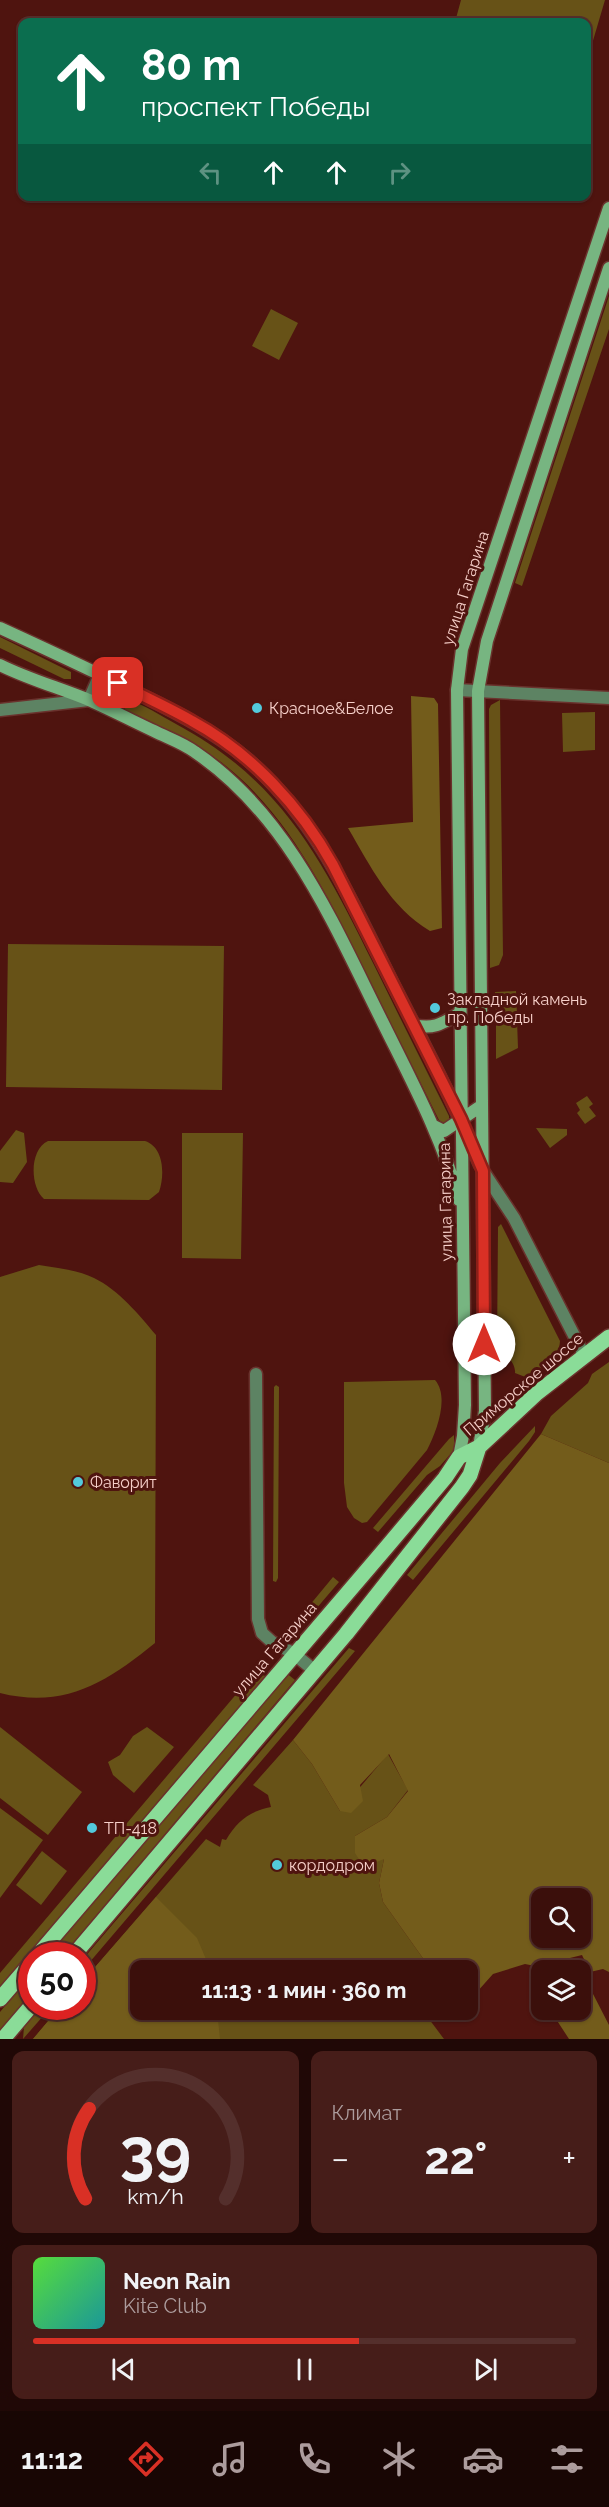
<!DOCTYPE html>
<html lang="ru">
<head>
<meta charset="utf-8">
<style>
	:root { --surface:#3b0f0b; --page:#461d19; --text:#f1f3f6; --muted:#ac9c9d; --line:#542f2c; --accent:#d93025 }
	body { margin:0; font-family:Raleway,sans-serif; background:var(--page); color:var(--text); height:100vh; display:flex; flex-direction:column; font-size:22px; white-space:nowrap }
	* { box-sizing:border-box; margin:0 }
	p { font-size:20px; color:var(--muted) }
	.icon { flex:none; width:33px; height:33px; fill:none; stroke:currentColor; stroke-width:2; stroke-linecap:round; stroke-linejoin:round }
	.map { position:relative; height:2039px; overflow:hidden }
	.side { display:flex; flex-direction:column; gap:12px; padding:12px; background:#200806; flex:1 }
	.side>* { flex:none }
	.guide { position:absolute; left:18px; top:18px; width:573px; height:183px; border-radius:12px; box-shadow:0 2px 4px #0004,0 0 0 2px var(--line); background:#0b6e4f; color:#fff; overflow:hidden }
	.controls { position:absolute; left:531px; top:1888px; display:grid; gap:12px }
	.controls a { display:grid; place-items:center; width:60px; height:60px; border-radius:12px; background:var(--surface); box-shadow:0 2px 4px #0004,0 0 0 2px var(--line); font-size:30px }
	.speed { position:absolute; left:18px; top:1942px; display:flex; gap:12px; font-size:30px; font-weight:700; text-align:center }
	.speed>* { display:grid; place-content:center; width:78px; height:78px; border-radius:50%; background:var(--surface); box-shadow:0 2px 4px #0004,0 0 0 2px var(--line); line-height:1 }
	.speed .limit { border:9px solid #d22; background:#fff; color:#111 }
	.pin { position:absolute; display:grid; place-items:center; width:51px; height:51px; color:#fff; margin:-26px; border-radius:12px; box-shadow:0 3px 9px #0006 }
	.me { position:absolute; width:66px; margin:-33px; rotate:0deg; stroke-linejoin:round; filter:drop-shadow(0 0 4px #0008) }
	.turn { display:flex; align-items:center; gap:21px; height:126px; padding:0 24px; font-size:27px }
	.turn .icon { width:78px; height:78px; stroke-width:2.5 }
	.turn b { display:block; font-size:42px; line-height:51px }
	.lanes { display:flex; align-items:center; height:57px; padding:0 24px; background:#0003; justify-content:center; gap:30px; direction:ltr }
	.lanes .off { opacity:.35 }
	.big { font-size:45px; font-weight:700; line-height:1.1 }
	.side .tile { flex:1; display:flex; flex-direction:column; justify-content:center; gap:9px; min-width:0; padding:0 21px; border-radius:12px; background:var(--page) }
	.side .dial { align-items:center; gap:0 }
	.dial svg { height:156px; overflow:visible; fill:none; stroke:var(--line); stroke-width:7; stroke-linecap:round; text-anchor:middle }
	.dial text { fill:var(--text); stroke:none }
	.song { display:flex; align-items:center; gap:18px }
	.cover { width:72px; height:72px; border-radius:9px; background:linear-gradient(135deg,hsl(110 70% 55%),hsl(180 70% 35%)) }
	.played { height:6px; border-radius:3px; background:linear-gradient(90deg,var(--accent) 60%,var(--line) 60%) }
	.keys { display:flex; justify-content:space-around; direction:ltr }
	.heat { display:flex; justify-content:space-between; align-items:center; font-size:33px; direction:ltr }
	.side .tiles { flex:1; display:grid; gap:12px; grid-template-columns:1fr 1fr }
	.tile:last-child { grid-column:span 2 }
	.trip { position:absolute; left:130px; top:1960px; width:348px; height:60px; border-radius:12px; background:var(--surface); box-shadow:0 2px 4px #0004,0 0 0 2px var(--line); font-weight:700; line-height:60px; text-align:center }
	.tab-bar { display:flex; height:96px; justify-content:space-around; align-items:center; background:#180604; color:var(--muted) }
	.tab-bar .icon { width:42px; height:42px }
	.tab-bar .active { color:var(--accent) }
	.tab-bar b { font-size:27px; color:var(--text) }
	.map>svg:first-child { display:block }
</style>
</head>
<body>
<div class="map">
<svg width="609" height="2039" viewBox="0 0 609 2039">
	<rect width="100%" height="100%" fill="#4f140f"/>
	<!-- green -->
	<path fill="#675217" d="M461,0h144l-18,61 -1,-39h-131z
		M609,296v33l-87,257 -7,-3z
		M271,309l27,14 -19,37 -27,-14z
		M0,637l71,35v7h-7l-64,-31z
		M127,700c17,4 34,16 49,24 107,57 147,138 198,241 25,51 50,101 75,151v6l-5,2 -5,-4c-25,-50 -50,-100 -75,-150 -37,-75 -74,-155 -143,-208 -29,-21 -63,-36 -95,-52l-4,-4z
		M500,700l3,255 -4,10 -9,3 -1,-259 2,-4z
		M595,712v38l-32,2 -1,-39z
		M8,944l216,2 -2,144 -216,-3z
		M516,991l1,24h-21l-1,-23z
		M517,1020l1,28 -22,11v-38z
		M587,1096l6,8 -4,3 7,9 -11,8 -8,-11 3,-3 -4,-7z
		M536,1128l31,1v6l-17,13z
		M16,1130l8,3 3,29 -14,21 -13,-1v-31z
		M182,1133h61l-2,126 -59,-1z
		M48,1141h97c19,6 20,34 14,51l-10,8 -105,-1c-14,-12 -15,-49 4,-58z
		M501,1224l59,117c-1,19 -18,27 -32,37l-13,-5c1,-9 -10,-22 -18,-25l1,-121z
		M39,1265c18,3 39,5 55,13 25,12 45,37 62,57l-1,308c-49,40 -91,66 -155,50v-416z
		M609,1362v101l-68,-29 10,-18 37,-33 4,-9z
		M435,1380c15,17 1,53 -8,70l-60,72 -5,1 -8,-5 -7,-11 -3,-24v-101z
		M276,1385l3,2 -1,191 -2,4 -3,-1 1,-194z
		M535,1426v6l-6,9 -116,139 -6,-5 93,-112z
		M454,1435v15l-14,16 -13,9 -49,57 -5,-4 76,-89z
		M333,1577l6,5 -47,55 -7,-2z
		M349,1648l6,3 -272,319v-11z
		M255,1672l11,3 -266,312v-14z
		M285,1672l10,8 -233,276h-15z
		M0,1727l82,65 -34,43 -48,-37z
		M147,1727l27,20 -40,46 -21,-18 -5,-13 12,-7 13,-19z
		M293,1740l19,24 28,47 48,-57 20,36 -21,27 -32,19 29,23 -5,24 4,19 49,69h-291v39h292l-7,5 18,24h-411l27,-32h22l1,-26 123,-142 14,8 2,-8 4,1c11,-19 24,-29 45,-33l-3,-12 -15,-10z
		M0,1808l43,32 -43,58z
		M42,1851l25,20 -26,34 -25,-20z
		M31,1975v18l-31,37v-18z
		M41,2007h10l-28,32 1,-12z"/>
	<!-- forest -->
	<path fill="#735c1b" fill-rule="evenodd" d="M411,696l23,2 4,6 4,224 -12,3c-40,-24 -59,-64 -82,-103l65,-6z
		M541,1434l68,29v509l-6,-3 -13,3 -8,-17 -16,4 -21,9 -20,-4 -32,10 -25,28v-31h-36l-49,-69 -4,-19 5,-24 -20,8 -9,-14v-17l32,-19 21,-26 -19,-37 -29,31 3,16 -12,12 -11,-2 -28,-47 -19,-24zM542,1899h38v39h-38z
		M156,1897l41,41 14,33h-70v39h76l3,29h-187l27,-32h22l1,-26z
		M592,1992l17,33v14h-40l-15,-23 -4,2 -4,-8h34l1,-13z"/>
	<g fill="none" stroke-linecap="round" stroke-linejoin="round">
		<defs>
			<path id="street" d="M457,690l152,8
				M0,710l89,-10 11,-26
				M483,1171l31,47 70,137
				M256,1374l2,245 4,14 10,9 21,11 22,18"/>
			<path id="secondary" d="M0,628c48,22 96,44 143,68 37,18 73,37 104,63 70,60 105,143 145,223 31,60 62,120 88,183
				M0,665c28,14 60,23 89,35 22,10 44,21 65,31 14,7 29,12 41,21 94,64 138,171 187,269 29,59 60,116 77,179
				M414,1025c20,5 29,-2 46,-12
				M434,1126l10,5 37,-25
				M479,1447l6,-36 -7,-720 9,-50 122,-373
				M459,1457l4,-21 2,-31 -8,-715 5,-41 147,-441"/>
			<path id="primary" d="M37,1956l348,-407 60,-71 14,-21 20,-10 58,-54 72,-56
				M73,1956l273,-322 116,-147 8,-12 9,-28
				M0,1999l32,-37
				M3,2039l29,-34"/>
		</defs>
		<!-- street casing -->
		<use href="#street" stroke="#6a322d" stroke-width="15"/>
		<!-- secondary casing -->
		<use href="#secondary" stroke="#6a322d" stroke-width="15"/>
		<!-- primary casing -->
		<use href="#primary" stroke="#6a322d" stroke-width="18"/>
		<!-- street -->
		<use href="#street" stroke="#5d8363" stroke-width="12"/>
		<!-- secondary -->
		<use href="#secondary" stroke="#77b581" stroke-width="12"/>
		<!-- primary -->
		<use href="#primary" stroke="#8adc98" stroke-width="15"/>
	</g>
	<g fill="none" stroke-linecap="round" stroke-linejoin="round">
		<defs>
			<path id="route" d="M118,683c24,13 50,24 74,38 59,32 109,86 141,144l128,254 22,52 1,173"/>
		</defs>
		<!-- route casing -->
		<use href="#route" stroke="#8d1f18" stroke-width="15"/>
		<!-- route -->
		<use href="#route" stroke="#d93025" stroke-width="10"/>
	</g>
	<!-- markers -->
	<g fill="#53cadc" stroke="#4f140f" stroke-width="2">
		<circle cx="257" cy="708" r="6"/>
		<circle cx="435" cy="1008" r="6"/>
		<circle cx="78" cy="1482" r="6"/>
		<circle cx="92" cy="1828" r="6"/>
		<circle cx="277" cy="1865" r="6"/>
	</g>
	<g text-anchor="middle" stroke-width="6" stroke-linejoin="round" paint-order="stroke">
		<!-- street labels -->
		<g font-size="16" fill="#f7d0ca" stroke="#4f140f">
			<text transform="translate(465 588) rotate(-72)" y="6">улица Гагарина</text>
			<text transform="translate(445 1202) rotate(-91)" y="6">улица Гагарина</text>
			<text transform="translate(523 1384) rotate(-40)" y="6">Приморское шоссе</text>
			<text transform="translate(274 1649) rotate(-49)" y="6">улица Гагарина</text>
		</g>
		<!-- poi labels -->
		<g font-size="16" fill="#f7d0ca" stroke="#4f140f" text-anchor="start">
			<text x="269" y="714">Красное&amp;Белое</text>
			<text x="447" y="1005">Закладной камень<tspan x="447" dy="18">пр. Победы</tspan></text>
			<text x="90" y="1488">Фаворит</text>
			<text x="104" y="1834">ТП-418</text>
			<text x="289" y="1871">кордодром</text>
		</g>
	</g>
</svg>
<div class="controls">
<a><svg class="icon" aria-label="search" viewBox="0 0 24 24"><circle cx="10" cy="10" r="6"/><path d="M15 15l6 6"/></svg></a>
<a><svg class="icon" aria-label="layers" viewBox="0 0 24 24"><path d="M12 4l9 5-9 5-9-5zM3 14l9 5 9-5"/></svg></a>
</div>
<div class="speed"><div class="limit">50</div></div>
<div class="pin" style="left:118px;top:683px;background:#d93025"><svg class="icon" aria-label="arrive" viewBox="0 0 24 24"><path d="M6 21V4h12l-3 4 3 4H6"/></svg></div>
<svg class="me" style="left:484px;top:1344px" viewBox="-20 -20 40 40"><circle r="19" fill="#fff"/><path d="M0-13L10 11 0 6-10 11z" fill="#d93025"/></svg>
<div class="trip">11:13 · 1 мин · 360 m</div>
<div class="guide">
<div class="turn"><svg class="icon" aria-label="ahead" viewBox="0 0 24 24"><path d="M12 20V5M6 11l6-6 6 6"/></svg><div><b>80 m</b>проспект Победы</div></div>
<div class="lanes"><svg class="icon off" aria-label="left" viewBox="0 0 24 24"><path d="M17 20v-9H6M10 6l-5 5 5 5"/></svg><svg class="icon" aria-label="ahead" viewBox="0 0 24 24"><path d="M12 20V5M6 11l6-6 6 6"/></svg><svg class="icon" aria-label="ahead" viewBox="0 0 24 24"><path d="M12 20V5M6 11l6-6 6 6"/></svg><svg class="icon off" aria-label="right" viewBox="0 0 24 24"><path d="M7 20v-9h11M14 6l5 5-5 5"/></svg></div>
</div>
</div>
<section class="side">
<div class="tiles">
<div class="tile dial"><svg viewBox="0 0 100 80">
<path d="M14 69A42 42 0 1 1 86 69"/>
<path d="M14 69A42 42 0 0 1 16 23" stroke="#d93025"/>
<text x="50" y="56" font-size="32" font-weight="700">39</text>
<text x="50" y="72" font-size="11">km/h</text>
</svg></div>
<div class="tile"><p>Климат</p>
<div class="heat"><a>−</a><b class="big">22°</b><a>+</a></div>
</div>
<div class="tile">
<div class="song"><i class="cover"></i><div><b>Neon Rain</b><p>Kite Club</p></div></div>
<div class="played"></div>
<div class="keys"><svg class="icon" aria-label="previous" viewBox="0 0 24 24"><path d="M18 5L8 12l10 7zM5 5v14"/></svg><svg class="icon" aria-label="pause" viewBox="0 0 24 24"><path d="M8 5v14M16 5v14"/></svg><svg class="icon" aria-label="next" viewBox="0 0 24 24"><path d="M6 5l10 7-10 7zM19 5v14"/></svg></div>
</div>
</div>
</section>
<nav class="tab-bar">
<b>11:12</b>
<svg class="icon active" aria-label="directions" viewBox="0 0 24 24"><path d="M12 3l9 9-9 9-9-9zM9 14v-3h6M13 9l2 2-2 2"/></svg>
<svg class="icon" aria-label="music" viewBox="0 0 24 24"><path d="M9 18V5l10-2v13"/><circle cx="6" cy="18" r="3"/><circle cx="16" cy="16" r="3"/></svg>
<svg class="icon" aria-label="phone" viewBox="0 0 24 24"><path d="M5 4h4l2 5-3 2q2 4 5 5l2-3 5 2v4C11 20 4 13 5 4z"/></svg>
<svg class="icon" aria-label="climate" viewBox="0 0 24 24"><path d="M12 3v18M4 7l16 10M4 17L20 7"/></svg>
<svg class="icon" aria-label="car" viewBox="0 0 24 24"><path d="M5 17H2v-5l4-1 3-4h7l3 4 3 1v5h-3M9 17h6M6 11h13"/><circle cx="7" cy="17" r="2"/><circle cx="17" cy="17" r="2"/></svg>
<svg class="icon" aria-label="filters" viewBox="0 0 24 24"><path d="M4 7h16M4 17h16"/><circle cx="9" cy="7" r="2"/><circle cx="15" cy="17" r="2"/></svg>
</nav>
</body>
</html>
